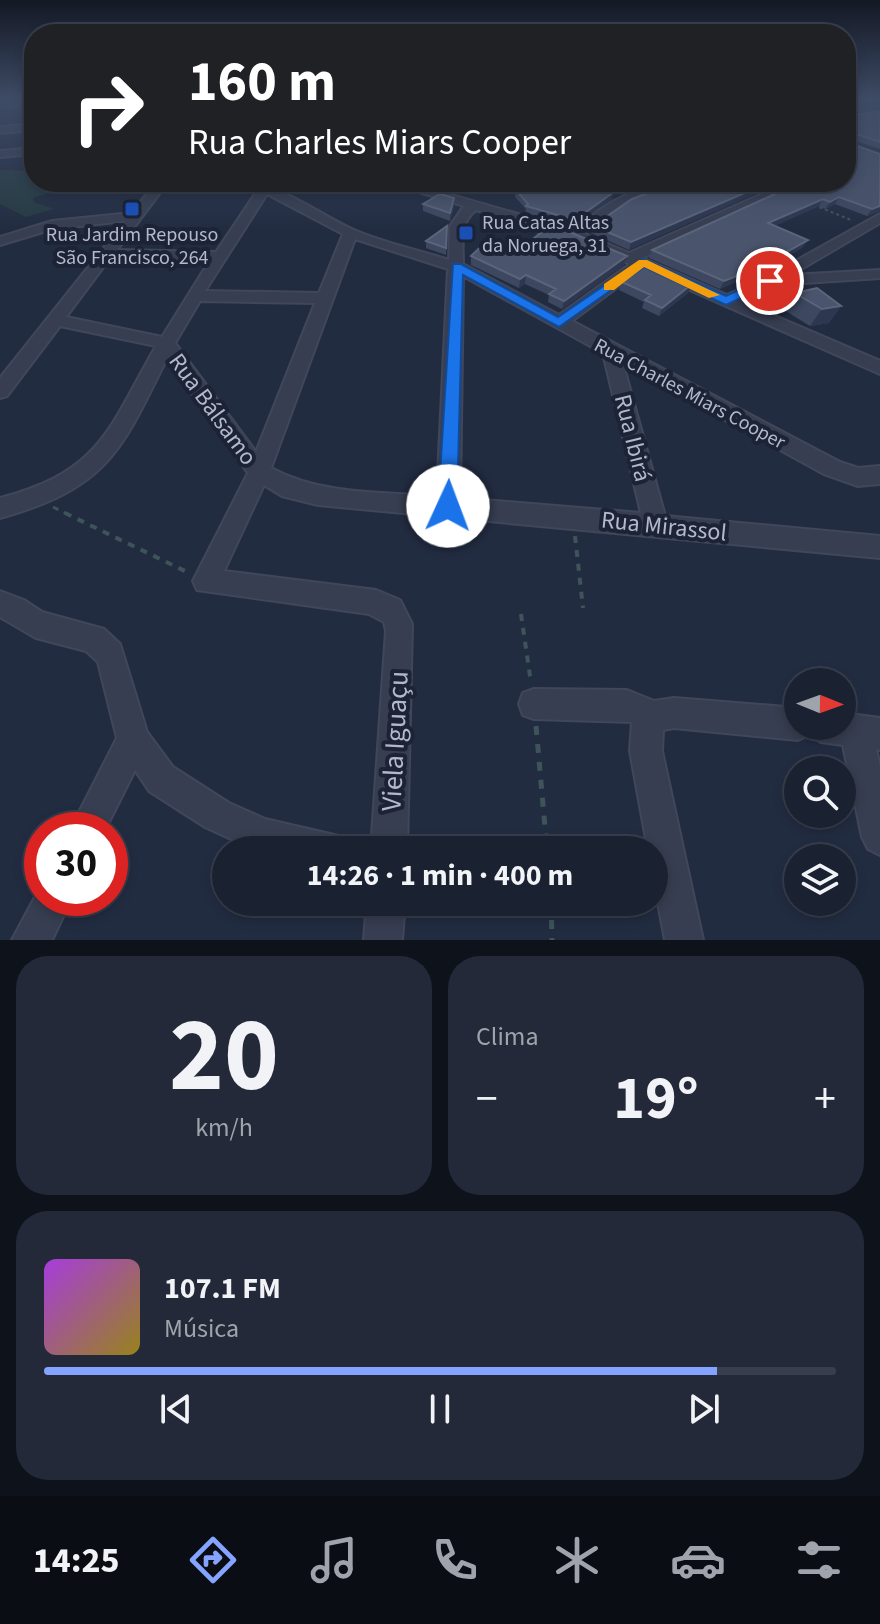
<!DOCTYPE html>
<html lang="pt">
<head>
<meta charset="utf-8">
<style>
	:root { --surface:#1a2131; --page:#232939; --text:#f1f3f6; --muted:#9fa3ab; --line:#383e4d; --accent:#85a4ff }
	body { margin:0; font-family:"Source Sans 3",sans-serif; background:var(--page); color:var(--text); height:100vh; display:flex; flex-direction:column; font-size:30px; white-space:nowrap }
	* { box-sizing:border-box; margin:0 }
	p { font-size:26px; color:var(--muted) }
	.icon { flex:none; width:44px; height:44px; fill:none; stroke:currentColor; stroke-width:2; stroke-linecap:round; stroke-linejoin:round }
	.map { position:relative; height:940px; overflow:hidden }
	.sheet { display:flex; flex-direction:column; gap:16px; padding:16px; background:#0e121b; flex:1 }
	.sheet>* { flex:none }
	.hud { position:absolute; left:24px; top:24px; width:832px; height:168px; border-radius:32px; box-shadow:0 4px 12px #0003,0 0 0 2px var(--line); background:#202124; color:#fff; overflow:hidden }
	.needle { width:52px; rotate:91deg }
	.controls { position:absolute; left:784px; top:668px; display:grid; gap:16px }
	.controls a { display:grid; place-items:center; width:72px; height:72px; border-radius:50%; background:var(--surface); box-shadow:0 4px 12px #0003,0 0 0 2px var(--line); font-size:40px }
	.speed { position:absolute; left:24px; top:812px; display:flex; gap:16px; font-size:40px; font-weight:700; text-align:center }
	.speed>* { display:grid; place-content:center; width:104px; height:104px; border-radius:50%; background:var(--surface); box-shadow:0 4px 12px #0003,0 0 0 2px var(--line); line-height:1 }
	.speed .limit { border:12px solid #d22; background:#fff; color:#111 }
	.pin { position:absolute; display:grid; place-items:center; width:68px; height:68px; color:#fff; margin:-34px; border:4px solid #fff; border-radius:50%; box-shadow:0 2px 8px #0007 }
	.me { position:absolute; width:88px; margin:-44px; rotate:2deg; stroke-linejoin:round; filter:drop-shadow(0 0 6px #0008) }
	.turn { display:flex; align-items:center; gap:28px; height:168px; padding:0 32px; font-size:36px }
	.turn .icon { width:104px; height:104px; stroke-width:2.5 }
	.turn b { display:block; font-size:56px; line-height:68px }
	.big { font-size:60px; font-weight:700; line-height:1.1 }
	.sheet .tile { flex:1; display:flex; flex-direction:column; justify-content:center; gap:12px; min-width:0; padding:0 28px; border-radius:32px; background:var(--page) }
	.sheet .dial { align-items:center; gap:0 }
	.dial b { font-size:104px; line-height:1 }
	.song { display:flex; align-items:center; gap:24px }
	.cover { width:96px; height:96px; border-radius:12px; background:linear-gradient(135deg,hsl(280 70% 55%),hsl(50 70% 35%)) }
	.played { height:8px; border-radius:4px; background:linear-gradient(90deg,var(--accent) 85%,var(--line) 85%) }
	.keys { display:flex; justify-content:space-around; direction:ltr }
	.heat { display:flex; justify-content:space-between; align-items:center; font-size:44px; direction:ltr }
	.sheet .tiles { flex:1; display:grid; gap:16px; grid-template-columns:1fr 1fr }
	.tile:last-child { grid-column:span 2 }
	.trip { position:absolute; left:212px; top:836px; width:456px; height:80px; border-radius:40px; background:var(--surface); box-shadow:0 4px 12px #0003,0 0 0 2px var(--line); font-weight:700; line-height:80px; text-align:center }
	.tab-bar { display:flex; height:128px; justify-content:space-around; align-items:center; background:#0a0d14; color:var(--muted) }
	.tab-bar .icon { width:56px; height:56px }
	.tab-bar .current { color:var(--accent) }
	.tab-bar b { font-size:36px; color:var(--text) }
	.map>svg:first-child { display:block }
</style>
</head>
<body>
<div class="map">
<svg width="880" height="940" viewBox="0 0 880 940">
	<rect width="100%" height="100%" fill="#222c41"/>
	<!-- green -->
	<path fill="#253b42" d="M0,170l34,1v11h84l-1,3 -63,6 -21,7 1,4 20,7 -28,8 -26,-13z"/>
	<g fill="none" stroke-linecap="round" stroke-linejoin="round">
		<defs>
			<path id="minor" d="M34,100v6l-34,1v-6z
				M880,107v6l-34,6v-6z
				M34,124v6l-34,3v-6z
				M34,148v6l-34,3v-6z
				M156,182h12l-51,68 99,2 41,-61 -22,-9c46,0 79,30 119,48 30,13 64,20 95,30l1,-34 14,-20 -77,-24h19l168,48c31,-28 68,-48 111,-48l-57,21 -43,31 44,19 160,-71h16l-163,76 85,37 38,-17 115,-64v9l-89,52 89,-5v8l-107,7 -33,16 140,60v13l-238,-105 -70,52 268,141 18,6 22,-2v18l-22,2 -34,-12 -201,-110 42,152 215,20v22l-562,-53 -36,-9 -18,-11 -40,86 152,19 24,10 12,24 -5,226h-36l15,-219 -2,-9 -15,-8 -172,-24 -4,-9 55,-108 -81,-115c-46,94 -60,130 -167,160v-20c101,-26 109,-70 156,-152l-96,-20 -53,70 -7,2v-20l125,-157 -72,8 -53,16v-8l52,-16 80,-8zM267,194l76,40 -24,59 -114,-2zM476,210l95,28 59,26 -71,51 -96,-51c0,-19 -4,-42 13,-54zM355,239l93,30 -11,227c-56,-4 -116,-1 -166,-28zM110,258l100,2 -48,77 -96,-20zM463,276l140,77 38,160 -181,-15zM200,301l115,2 -59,149 -81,-109z
				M0,591l24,9 18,12 62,17 16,15 27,88 26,35 56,36 36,16 78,18 5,13h-93l-50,-23 -56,-36 -14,-21 -30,60h-35l47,-92 -19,-76 -12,-11 -50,-13 -36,-21z
				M534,689l93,1 27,11 20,-3 124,10v18h44v-13l38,5v32l-4,-1 4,18v88l-12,-6 -6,-12 -19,-92 -22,-3 -12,-7 -11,5 -124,-12 -11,2 -1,21 41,189h-38l-11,-58v-32h-6l-18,-99 2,-29 -98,-3 -11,-4 -4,-11 4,-11z
				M42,884v14h30l-20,42h-40z
				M367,902h38l-3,38h-38z"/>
		</defs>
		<!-- minor casing -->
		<use href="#minor" stroke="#40475a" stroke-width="4"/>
		<!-- path-far3 -->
		<path stroke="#3e545a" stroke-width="2" stroke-dasharray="3 3" stroke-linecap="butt" d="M814,205l37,15"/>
		<!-- path-far2 -->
		<path stroke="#3e545a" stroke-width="3" stroke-dasharray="6 6" stroke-linecap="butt" d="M53,507l16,8"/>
		<!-- path-far1 -->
		<path stroke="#3e545a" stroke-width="4" stroke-dasharray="7 7" stroke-linecap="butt" d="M65,513l122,59
			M575,536l8,72
			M521,614l10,69"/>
		<!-- path -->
		<path stroke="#3e545a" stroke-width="5" stroke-dasharray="9 9" stroke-linecap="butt" d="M536,726l11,124
			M551,902l1,38"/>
		<!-- minor -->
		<use href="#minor" fill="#373e51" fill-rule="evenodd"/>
	</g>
	<!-- wall -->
	<path fill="#3d4860" d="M846,98h34v6l-33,7 -1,2 4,3 30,-5v38l-33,-11 33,73 -13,5 -32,-12 -10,5 -6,-3 -45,20 29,21 -26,16 -37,15 -2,3 -18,8 -71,-31 3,-8 194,-68z
		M527,182h147l-45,8 -48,-8 31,17 -39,28 -48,-14 1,-4 -11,-12 1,-7z
		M678,182l-49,68 -38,-17 2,-7z
		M423,204l31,2 -4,15 -27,-10z
		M513,218l59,15 52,32 -62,44 -14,-7 1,-7 -24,-11 -6,4 -48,-23v-9l45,-4 23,-18 -27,-8z
		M447,226l-1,29 -20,-7v-7z
		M622,282l66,11 -29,23 -17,-8 2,-6 -25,-12z
		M795,293l46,13 -12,17 -19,3 -26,-16z"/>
	<!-- shaded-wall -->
	<path fill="#2d374f" d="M880,99l-1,5 -33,7 1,-6z
		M637,182h37l-45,8 2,-7z
		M770,182h12l-153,68 2,-8z
		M614,192l-2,7 -39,28 2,-7z
		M839,197l-4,7 -10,5 5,-7z
		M454,198v8l-4,15v-8z
		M823,199l-4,7 -55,25 4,-8z
		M880,206v5l-13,5 5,-7z
		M808,240l-5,7 -26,16 -37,15 -2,3 -18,8 4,-8 15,-9z
		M627,256l-3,9 -62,44 2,-8z
		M526,275l-1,9 -6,4 1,-9z
		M692,284l-4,9 -29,23 3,-8z
		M841,306l-12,17 -19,3 12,-17z"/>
	<!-- building -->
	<path fill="#4a546c" stroke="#5a647a" stroke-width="2" d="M846,98h34v1l-33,6 -1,8 4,3 30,-5v31l-29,-10 -4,3 2,8 31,11v52l-8,3 -33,-12 -9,5 -7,-3 -55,24 40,17 -27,15 -42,17 3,2 -18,7 -72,-31 149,-68h45z
		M527,182h53l34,10 -39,28 -49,-14 2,-2 -12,-14z
		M678,182h92l-139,60 -38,-16 39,-27z
		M440,194l14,4 -4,15 -27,-9z
		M513,218l59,15 55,23 -63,45 -15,-7 7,-5 -30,-14 -6,4 -49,-23 15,-14 30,10 31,-24z
		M447,226l-1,22 -20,-7z
		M645,264l47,20 -30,24 -17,-8 6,-5 -29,-13z
		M817,288l24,18 -19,3 -27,-16z"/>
	<!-- sky -->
	<linearGradient id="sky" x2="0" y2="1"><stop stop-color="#131824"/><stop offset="0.43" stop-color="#3e4b65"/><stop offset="1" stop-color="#3e4b65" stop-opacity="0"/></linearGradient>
	<rect width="880" height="229" fill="url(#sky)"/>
	<!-- route -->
	<path fill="#1a73e8" stroke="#114b97" stroke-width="2" d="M643,259l83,37 40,-18 10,3 -50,24 -82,-38 -85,60 -96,-52 -6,231 -2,5h-14l-3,-5 15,-242h8l97,53z"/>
	<!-- slow -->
	<path fill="#f59e0b" d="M639,260h8l73,35 -11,3 -65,-31 -30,23h-10v-6z"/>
	<!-- markers -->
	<g fill="#1a4fb4" stroke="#1c2336" stroke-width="3">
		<rect x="124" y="201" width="16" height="16" rx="4"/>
		<rect x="458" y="225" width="16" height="16" rx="4"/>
	</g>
	<g text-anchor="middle" stroke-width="8" stroke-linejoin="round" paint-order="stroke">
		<!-- far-poi labels -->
		<g font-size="20" fill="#b3b9cb" stroke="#1c2336" text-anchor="start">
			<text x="482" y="229">Rua Catas Altas<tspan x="482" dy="23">da Noruega, 31</tspan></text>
			<text x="132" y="241" text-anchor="middle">Rua Jardim Repouso<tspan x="132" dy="23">São Francisco, 264</tspan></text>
		</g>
		<!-- far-street labels -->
		<g font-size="20" fill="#b3b9cb" stroke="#1c2336">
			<text transform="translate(690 393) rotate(28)" y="7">Rua Charles Miars Cooper</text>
		</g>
		<!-- street labels -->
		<g font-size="24" fill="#b3b9cb" stroke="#1c2336">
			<text transform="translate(213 409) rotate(54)" y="8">Rua Bálsamo</text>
			<text transform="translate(633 438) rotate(76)" y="8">Rua Ibirá</text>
			<text transform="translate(664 526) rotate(6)" y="8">Rua Mirassol</text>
		</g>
		<!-- near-street labels -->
		<g font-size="28" fill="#b3b9cb" stroke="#1c2336">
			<text transform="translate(394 741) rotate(-87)" y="10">Viela Iguaçu</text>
		</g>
	</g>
</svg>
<div class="controls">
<a><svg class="needle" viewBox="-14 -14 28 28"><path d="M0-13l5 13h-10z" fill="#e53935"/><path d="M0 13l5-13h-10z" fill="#9fa3ab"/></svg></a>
<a><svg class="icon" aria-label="search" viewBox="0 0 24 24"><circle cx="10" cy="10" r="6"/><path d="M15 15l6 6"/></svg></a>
<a><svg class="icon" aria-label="layers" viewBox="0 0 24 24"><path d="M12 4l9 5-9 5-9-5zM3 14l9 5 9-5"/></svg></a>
</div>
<div class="speed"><div class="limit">30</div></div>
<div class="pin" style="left:770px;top:281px;background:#d93025"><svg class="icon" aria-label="arrive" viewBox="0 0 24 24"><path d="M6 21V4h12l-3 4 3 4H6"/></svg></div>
<svg class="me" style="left:448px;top:506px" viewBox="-20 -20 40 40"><circle r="19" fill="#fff"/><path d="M0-13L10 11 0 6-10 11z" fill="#1a73e8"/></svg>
<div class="trip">14:26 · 1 min · 400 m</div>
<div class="hud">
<div class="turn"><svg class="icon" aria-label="right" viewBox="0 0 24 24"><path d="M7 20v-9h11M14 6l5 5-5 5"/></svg><div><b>160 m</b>Rua Charles Miars Cooper</div></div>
</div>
</div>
<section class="sheet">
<div class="tiles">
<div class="tile dial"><b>20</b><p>km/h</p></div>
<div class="tile"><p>Clima</p>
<div class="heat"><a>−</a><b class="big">19°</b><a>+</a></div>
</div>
<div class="tile">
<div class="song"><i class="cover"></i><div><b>107.1 FM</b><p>Música</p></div></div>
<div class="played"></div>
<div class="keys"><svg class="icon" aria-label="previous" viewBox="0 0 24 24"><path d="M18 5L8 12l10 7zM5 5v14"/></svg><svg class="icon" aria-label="pause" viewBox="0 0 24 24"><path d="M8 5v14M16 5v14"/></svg><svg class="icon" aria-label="next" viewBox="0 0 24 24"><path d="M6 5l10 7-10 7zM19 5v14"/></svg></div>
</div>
</div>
</section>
<nav class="tab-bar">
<b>14:25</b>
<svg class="icon current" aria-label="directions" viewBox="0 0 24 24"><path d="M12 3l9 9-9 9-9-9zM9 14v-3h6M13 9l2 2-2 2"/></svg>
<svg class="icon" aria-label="music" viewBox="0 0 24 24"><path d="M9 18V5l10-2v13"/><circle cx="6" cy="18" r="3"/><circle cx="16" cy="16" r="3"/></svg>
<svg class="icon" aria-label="phone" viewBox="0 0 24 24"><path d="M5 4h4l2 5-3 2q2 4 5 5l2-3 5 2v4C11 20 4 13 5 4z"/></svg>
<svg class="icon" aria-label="climate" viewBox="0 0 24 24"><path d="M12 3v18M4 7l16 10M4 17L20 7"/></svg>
<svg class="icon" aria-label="car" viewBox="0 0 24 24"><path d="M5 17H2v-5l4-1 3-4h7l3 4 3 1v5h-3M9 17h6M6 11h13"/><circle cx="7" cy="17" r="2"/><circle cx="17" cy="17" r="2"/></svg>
<svg class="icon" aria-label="filters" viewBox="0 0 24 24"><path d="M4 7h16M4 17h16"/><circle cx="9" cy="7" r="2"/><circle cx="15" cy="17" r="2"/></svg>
</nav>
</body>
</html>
